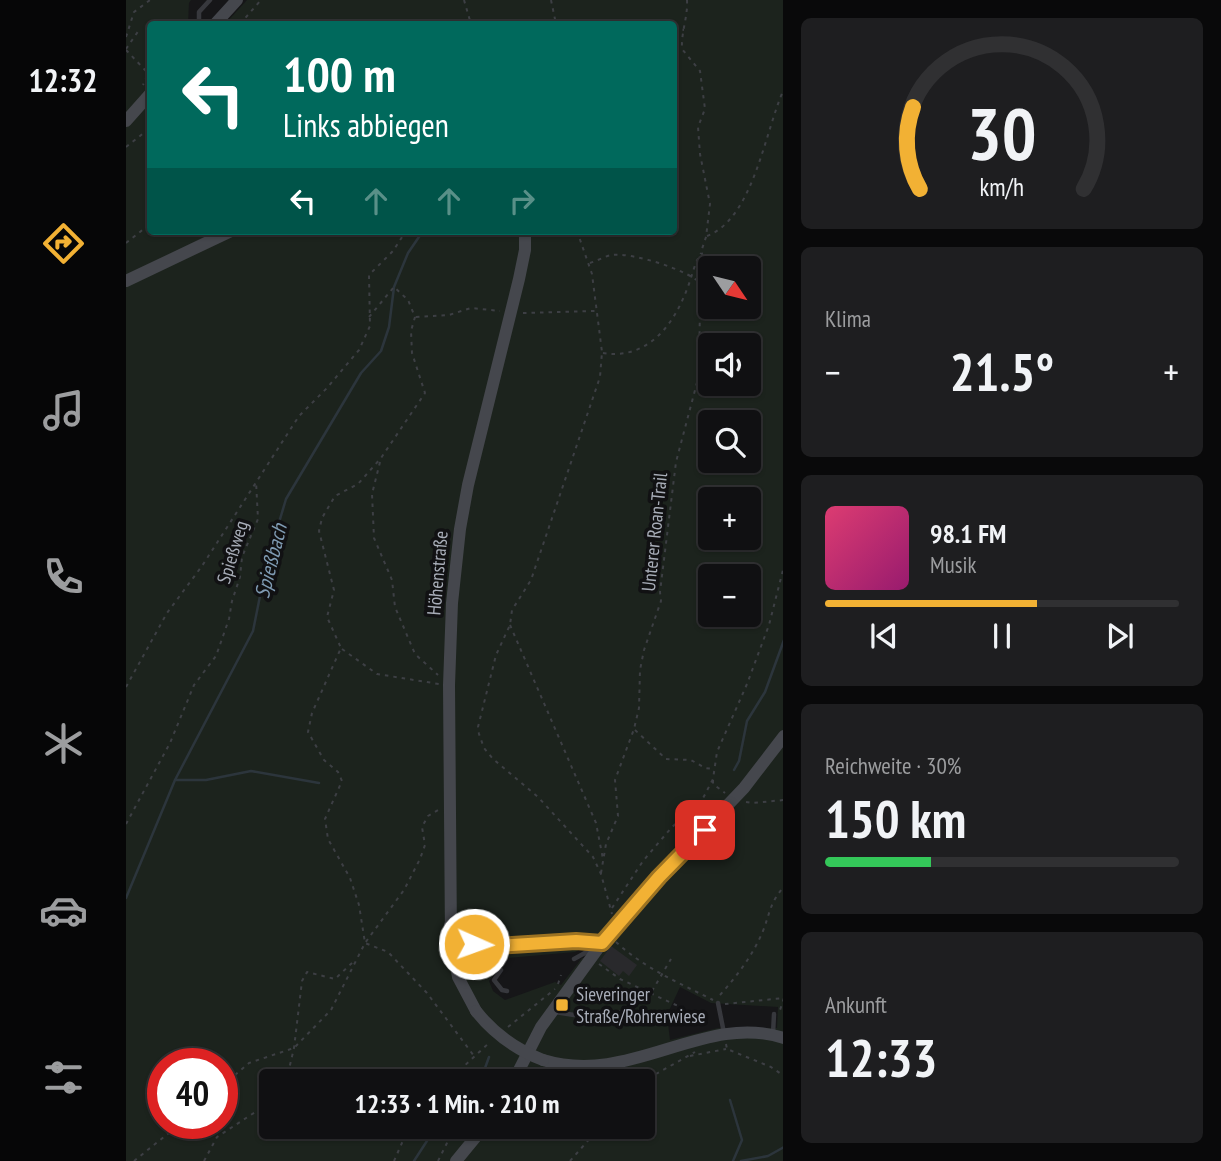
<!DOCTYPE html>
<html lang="de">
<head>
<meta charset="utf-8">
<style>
	:root { --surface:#101012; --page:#1e1e20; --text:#f1f3f6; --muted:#9c9d9f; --line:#303032; --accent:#f2b134 }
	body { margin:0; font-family:"PT Sans Narrow",sans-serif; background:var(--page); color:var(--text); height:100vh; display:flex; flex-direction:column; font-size:26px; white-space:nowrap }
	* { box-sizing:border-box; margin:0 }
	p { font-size:23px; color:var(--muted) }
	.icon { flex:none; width:38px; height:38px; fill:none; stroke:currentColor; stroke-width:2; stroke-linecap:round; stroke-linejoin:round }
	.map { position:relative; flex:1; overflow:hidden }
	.panel { display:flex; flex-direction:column; gap:18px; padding:18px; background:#09090a; width:438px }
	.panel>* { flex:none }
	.banner { position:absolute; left:21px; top:21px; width:530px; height:214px; border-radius:7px; box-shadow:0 2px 5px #0004,0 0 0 2px var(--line); background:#00695c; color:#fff; overflow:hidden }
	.needle { width:46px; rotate:125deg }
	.controls { position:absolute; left:572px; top:256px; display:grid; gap:14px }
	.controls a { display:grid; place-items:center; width:63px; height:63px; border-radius:7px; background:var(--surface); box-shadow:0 2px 5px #0004,0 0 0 2px var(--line); font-size:35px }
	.speed { position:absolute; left:21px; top:1048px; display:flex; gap:14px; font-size:35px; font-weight:700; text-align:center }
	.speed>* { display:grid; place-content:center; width:91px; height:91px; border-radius:50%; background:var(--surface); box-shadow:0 2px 5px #0004,0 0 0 2px var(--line); line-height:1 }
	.speed .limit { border:10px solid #d22; background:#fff; color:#111 }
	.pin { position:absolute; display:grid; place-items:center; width:60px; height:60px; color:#fff; margin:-30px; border-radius:14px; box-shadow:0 4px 10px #0006 }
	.me { position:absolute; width:77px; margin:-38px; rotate:92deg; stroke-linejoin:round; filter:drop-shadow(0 0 5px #0008) }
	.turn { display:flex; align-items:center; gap:24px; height:147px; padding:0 21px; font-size:32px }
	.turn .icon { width:91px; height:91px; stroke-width:2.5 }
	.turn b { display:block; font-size:49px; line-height:60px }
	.lanes { display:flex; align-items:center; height:66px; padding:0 21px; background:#0003; justify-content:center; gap:35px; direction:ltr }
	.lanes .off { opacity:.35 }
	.big { font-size:52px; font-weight:700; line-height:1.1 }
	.panel .widget { flex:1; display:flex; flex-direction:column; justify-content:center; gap:10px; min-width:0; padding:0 24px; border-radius:10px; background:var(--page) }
	.panel .dial { align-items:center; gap:0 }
	.dial svg { height:182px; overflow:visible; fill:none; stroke:var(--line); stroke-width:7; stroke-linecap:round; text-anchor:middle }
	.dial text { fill:var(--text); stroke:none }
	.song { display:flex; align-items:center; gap:21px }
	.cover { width:84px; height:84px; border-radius:10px; background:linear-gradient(135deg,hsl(340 70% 55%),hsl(320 70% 35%)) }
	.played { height:7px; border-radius:4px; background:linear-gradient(90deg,var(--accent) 60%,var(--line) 60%) }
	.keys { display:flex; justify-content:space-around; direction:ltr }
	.heat { display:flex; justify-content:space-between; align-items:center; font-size:38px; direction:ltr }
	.charge { height:10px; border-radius:5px; background:linear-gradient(90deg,#34c759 30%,var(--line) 0) }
	.trip { position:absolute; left:133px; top:1069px; width:396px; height:70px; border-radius:7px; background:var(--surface); box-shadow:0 2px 5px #0004,0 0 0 2px var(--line); font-weight:700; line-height:70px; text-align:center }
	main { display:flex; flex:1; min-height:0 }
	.tab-bar { display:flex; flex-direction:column; width:126px; justify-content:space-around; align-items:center; background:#060607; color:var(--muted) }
	.tab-bar .icon { width:49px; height:49px }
	.tab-bar .selected { color:var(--accent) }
	.tab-bar b { font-size:32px; color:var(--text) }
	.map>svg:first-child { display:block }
</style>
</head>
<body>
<main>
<nav class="tab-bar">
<b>12:32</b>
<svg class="icon selected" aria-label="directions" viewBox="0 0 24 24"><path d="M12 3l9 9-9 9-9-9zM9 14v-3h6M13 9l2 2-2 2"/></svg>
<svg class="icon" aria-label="music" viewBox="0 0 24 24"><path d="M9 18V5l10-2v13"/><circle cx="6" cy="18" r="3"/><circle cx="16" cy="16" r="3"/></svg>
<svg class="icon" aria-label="phone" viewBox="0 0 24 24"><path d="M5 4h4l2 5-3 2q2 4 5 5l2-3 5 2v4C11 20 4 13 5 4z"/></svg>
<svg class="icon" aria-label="climate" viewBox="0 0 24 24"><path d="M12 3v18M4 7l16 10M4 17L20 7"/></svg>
<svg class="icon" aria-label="car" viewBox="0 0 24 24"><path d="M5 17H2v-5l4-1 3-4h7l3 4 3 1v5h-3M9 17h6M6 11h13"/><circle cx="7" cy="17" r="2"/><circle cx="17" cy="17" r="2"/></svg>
<svg class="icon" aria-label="filters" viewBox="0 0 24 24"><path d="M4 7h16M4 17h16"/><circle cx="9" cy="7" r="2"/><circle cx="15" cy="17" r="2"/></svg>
</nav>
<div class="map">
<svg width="658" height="1161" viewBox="0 0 658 1161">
	<rect width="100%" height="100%" fill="#161618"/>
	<!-- green -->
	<path fill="#1c231d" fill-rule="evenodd" d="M0,0h65l-2,3 -1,21h-38v207h524v-207h-449l22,-24h536v1161h-657zM584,268h39v38h-39zM584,345h39v38h-39zM584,422h39v38h-39zM584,499h39v38h-39zM584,576h39v38h-39zM457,948l2,10h-3l-21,27 -6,-3 -50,18 -12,-9 -4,-10 18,-23 68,-6zM554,987l31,16 67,4 -1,21h-59l-48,12 -3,-25zM37,1064h59v60h-59zM145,1082h371v45h-371z"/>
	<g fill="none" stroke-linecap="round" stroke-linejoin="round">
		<!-- stream -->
		<path stroke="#2c353c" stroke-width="2.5" d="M608,770l5,-9 8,-40 18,-29 19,-52
			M49,780h31l45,-9 68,12
			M0,898l49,-118 78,-149 13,-65 20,-67 75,-126 20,-22 8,-24 5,-40 14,-34 15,-22
			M354,1082l9,-25
			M604,1100l12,40 -9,21
			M288,1161l22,-34
			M615,1161l27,-5 16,-9"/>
	</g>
	<!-- building -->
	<path fill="#29292c" d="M485,946l26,19 -8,11 -6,-5 -4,5 -19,-15z"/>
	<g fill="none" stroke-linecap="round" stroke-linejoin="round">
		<!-- path -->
		<path stroke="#3d3f44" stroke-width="2" stroke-dasharray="3.5 5" stroke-linecap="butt" d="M338,0l7,24
			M425,0l5,24
			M561,0c1,17 -6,32 -5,49l18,22 5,38 -7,18 2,27 10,50 -4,33 -5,15 9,16
			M114,24l21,-24
			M548,29l10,1
			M0,37l8,-25 16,-12
			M0,49l13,-19
			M0,50l20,21 1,5 -4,9
			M0,147l24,-19
			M451,231l15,43 10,78 -2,25 -69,203 -19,30 -2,15 -14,30 -18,72 1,7 5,14 9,11 45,38 55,60 8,17 11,40
			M581,236c47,-18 58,-106 77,-147
			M0,243l24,-19
			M464,263c7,-2 15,-7 22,-8 19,-3 78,15 90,30
			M397,313l72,-2
			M243,317l25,-30 14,13 7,17 -4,14 1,22 13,40 -44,65 -23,26 -23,12 -13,22 -3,13 15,59 -7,27 14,31 -29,65 -4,19 16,28 14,12 4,9 -17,38 3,20 22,39 9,27 6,38 23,9 39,41 47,63
			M290,317l33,-2 22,-7 29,3
			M477,353c43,7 70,-26 84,-64 5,-12 7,-25 14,-36
			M254,462l-8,32 2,44 18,42 3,27 20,47 23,21
			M384,625l86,198 7,36
			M216,649l35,25 62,10
			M0,687l41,-74 35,-47 97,-150 28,-28 32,-38 11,-24 -1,-51 24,-24 13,-20
			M509,730l31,29 25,1 14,8 8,1
			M587,780v4l12,9
			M620,802l6,1 32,-3
			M0,824l44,-81 24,-58 22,-29 13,-37 3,-18 8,-24 2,-20 16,-38 -2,-38
			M475,873l5,-29 12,-28 -3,-36 19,-51 5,-21 1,-38 4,-20 17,-49 -1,-9 16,-130 23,-87 1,-71 3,-17 7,-17
			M486,908l31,-47 29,-34 28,-23 13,-25 4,-27 30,-68 22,-59 15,-59
			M490,942c28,26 63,41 97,58
			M473,964l21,15 58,27
			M432,984l3,-9
			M526,991l19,-32
			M594,995c17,-19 33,-40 43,-64 7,-18 7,-29 21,-44
			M599,1004l59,-6 -4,12
			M382,1027l47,-38
			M600,1044l1,5 44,18 13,9
			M564,1056l36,-7
			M160,1082l8,-34 8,-67 5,-9 28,7 18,-17
			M321,1082l43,-40
			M516,1084l14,-10 39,-22
			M96,1086l27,-23 45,-15 37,-38 34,-67 39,-53 16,-31 5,-14 -3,-18 6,-11 10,-6
			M8,1161l46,-37
			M78,1161l13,-24 46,-30 8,-9
			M268,1161l15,-34
			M312,1161l17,-34
			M444,1161l30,-34"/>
		<!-- lane -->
		<path stroke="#37383d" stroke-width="4.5" d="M73,24v-12l11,-12
			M448,959l18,-10
			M375,970l-7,10 8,10 5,1
			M592,1003l6,30
			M429,1012l19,3 59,-3 34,3
			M647,1034l1,-20"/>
		<!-- secondary -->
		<path stroke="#45474d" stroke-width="12" d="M89,24l22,-24
			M0,121l24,-27
			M0,281l105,-50
			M324,925l17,15 14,7 95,-6 26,2
			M332,977l10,-19 13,-11
			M350,1011l-18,-34 -7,-38 -2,-254 3,-82 8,-74 8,-44 51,-206 6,-29v-19
			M417,1060c88,27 160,-48 241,-22
			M387,1082l28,-55 61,-84 57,-66 85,-89 40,-52
			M330,1161l28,-34"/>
		<!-- secondary-bridge -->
		<path stroke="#45474d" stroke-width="12" d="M350,1011c18,23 39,38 67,49"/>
	</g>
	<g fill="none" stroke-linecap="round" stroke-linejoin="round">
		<defs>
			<path id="route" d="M348,944l7,3 95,-6 26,2 57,-66 46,-47"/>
		</defs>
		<!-- route casing -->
		<use href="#route" stroke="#9d7322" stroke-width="18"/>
		<!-- route -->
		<use href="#route" stroke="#f2b134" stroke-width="12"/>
	</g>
	<!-- markers -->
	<rect fill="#f2b134" stroke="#111113" stroke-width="2.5" x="429" y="998" width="14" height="14" rx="3.5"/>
	<g text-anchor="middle" stroke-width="7" stroke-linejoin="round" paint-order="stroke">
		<!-- street labels -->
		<g font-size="19" fill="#a8adb8" stroke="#111113">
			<text transform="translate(528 532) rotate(-84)" y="7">Unterer Roan-Trail</text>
			<text transform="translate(106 552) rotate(-73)" y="7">Spießweg</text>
			<text transform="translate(311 573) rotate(-85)" y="7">Höhenstraße</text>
		</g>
		<!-- poi labels -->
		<g font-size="19" fill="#a8adb8" stroke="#111113" text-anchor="start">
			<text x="450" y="1001">Sieveringer<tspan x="450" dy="22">Straße/Rohrerwiese</tspan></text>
		</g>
		<!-- water labels -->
		<g font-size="21" font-style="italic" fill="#7f9bb3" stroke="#111113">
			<text transform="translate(145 561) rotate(-76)" y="7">Spießbach</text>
		</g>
	</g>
</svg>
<div class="controls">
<a><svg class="needle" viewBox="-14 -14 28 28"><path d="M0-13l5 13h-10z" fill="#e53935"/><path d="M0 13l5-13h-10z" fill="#9c9d9f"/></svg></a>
<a><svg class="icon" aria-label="sound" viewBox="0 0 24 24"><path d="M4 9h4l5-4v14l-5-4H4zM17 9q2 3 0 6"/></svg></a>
<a><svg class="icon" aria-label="search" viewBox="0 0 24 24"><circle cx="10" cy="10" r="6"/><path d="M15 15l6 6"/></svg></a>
<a>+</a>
<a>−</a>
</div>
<div class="speed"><div class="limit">40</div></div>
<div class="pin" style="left:579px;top:830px;background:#d93025"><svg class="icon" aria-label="arrive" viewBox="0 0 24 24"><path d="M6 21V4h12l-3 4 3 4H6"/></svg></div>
<svg class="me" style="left:348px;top:944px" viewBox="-20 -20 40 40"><circle r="17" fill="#f2b134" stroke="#fff" stroke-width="3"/><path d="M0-11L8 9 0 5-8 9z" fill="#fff"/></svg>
<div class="trip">12:33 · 1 Min. · 210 m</div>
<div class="banner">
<div class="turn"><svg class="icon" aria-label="left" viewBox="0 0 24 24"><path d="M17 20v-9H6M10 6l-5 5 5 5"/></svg><div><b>100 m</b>Links abbiegen</div></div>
<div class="lanes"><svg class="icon" aria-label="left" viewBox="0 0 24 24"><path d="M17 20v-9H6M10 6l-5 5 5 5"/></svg><svg class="icon off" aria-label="ahead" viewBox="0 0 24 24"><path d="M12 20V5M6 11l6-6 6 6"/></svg><svg class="icon off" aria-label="ahead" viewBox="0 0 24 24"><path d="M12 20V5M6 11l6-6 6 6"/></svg><svg class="icon off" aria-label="right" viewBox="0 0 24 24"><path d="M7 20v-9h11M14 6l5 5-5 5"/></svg></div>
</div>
</div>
<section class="panel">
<div class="widget dial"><svg viewBox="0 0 100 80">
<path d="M14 69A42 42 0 1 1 86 69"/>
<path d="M14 69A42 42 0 0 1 11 33" stroke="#f2b134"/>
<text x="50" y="56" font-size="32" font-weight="700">30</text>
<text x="50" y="72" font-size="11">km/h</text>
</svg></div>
<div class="widget"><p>Klima</p>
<div class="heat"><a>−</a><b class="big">21.5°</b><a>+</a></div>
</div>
<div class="widget">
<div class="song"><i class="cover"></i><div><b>98.1 FM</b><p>Musik</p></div></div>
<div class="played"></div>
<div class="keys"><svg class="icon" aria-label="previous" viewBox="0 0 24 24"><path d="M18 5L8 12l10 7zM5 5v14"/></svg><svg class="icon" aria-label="pause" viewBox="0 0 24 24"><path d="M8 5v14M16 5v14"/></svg><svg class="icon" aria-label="next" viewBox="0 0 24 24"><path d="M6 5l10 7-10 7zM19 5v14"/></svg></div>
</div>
<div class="widget"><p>Reichweite · 30%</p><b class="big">150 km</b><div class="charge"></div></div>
<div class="widget"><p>Ankunft</p><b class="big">12:33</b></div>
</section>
</main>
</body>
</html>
